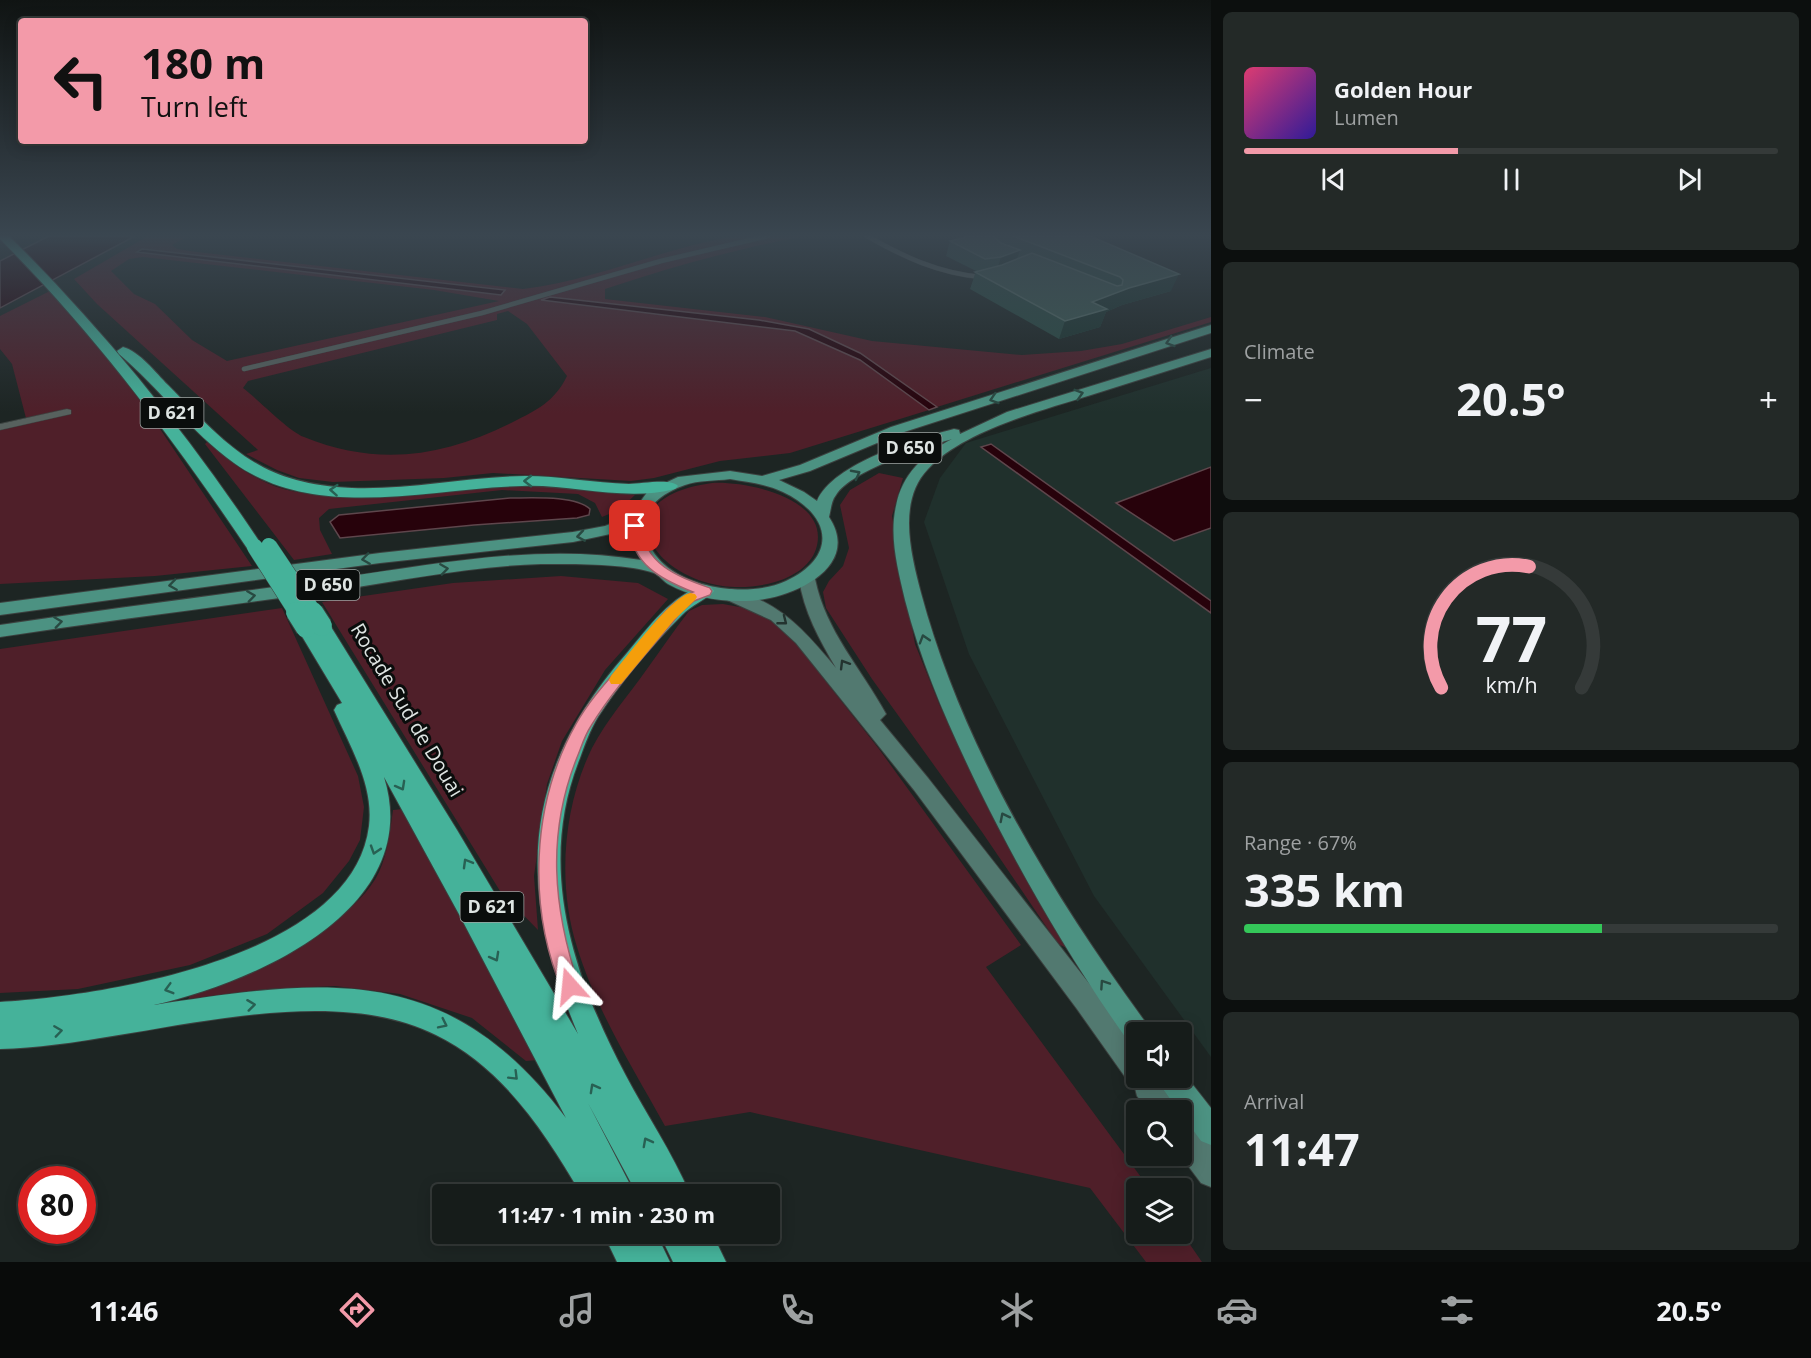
<!DOCTYPE html>
<html lang="en">
<head>
<meta charset="utf-8">
<style>
	:root { --surface:#161c1a; --page:#232927; --text:#f1f3f6; --muted:#9ea1a2; --line:#353a39; --accent:#f39aa9 }
	body { margin:0; font-family:"Open Sans",sans-serif; background:var(--page); color:var(--text); height:100vh; display:flex; flex-direction:column; font-size:22px; white-space:nowrap }
	* { box-sizing:border-box; margin:0 }
	p { font-size:20px; color:var(--muted) }
	.icon { flex:none; width:33px; height:33px; fill:none; stroke:currentColor; stroke-width:2; stroke-linecap:round; stroke-linejoin:round }
	.map { position:relative; flex:1; overflow:hidden }
	.drawer { display:flex; flex-direction:column; gap:12px; padding:12px; background:#0c0f0e; width:600px }
	.drawer>* { flex:none }
	.guide { position:absolute; left:18px; top:18px; width:570px; height:126px; border-radius:6px; box-shadow:0 3px 15px #0003,0 0 0 2px var(--line); background:#f39aa9; color:#111; overflow:hidden }
	.tools { position:absolute; left:1126px; top:1022px; display:grid; gap:12px }
	.tools a { display:grid; place-items:center; width:66px; height:66px; border-radius:6px; background:var(--surface); box-shadow:0 3px 15px #0003,0 0 0 2px var(--line); font-size:30px }
	.speed { position:absolute; left:18px; top:1166px; display:flex; gap:12px; font-size:30px; font-weight:700; text-align:center }
	.speed>* { display:grid; place-content:center; width:78px; height:78px; border-radius:50%; background:var(--surface); box-shadow:0 3px 15px #0003,0 0 0 2px var(--line); line-height:1 }
	.speed .limit { border:9px solid #d22; background:#fff; color:#111 }
	.pin { position:absolute; display:grid; place-items:center; width:51px; height:51px; color:#fff; margin:-26px; border-radius:12px; box-shadow:0 3px 9px #0006 }
	.me { position:absolute; width:66px; margin:-33px; rotate:342deg; stroke-linejoin:round; filter:drop-shadow(0 0 4px #0008) }
	.turn { display:flex; align-items:center; gap:21px; height:126px; padding:0 24px; font-size:27px }
	.turn .icon { width:78px; height:78px; stroke-width:2.5 }
	.turn b { display:block; font-size:42px; line-height:51px }
	.big { font-size:45px; font-weight:700; line-height:1.1 }
	.drawer .tile { flex:1; display:flex; flex-direction:column; justify-content:center; gap:9px; min-width:0; padding:0 21px; border-radius:9px; background:var(--page) }
	.drawer .dial { align-items:center; gap:0 }
	.dial svg { height:156px; overflow:visible; fill:none; stroke:var(--line); stroke-width:7; stroke-linecap:round; text-anchor:middle }
	.dial text { fill:var(--text); stroke:none }
	.song { display:flex; align-items:center; gap:18px }
	.cover { width:72px; height:72px; border-radius:9px; background:linear-gradient(135deg,hsl(340 70% 55%),hsl(250 70% 35%)) }
	.played { height:6px; border-radius:3px; background:linear-gradient(90deg,var(--accent) 40%,var(--line) 40%) }
	.keys { display:flex; justify-content:space-around; direction:ltr }
	.heat { display:flex; justify-content:space-between; align-items:center; font-size:33px; direction:ltr }
	.charge { height:9px; border-radius:4px; background:linear-gradient(90deg,#34c759 67%,var(--line) 0) }
	.trip { position:absolute; left:432px; top:1184px; width:348px; height:60px; border-radius:6px; background:var(--surface); box-shadow:0 3px 15px #0003,0 0 0 2px var(--line); font-weight:700; line-height:60px; text-align:center }
	.tab-bar { display:flex; height:96px; justify-content:space-around; align-items:center; background:#090b0a; color:var(--muted) }
	.tab-bar .icon { width:42px; height:42px }
	.tab-bar .on { color:var(--accent) }
	.tab-bar b { font-size:27px; color:var(--text) }
	main { display:flex; flex:1; min-height:0 }
	.map>svg:first-child { display:block }
</style>
</head>
<body>
<main>
<div class="map">
<svg width="1211" height="1262" viewBox="0 0 1211 1262">
	<rect width="100%" height="100%" fill="#1d2523"/>
	<!-- built -->
	<path fill="#20302c" d="M1211,368v689l-117,-161 -125,-242 -45,-132 16,-44 26,-35z"/>
	<!-- green -->
	<path fill="#4f1f29" fill-rule="evenodd" d="M148,236h40l-16,9 5,4 20,3 326,37c69,-8 138,-40 207,-52 23,-5 50,-1 74,-1 -68,13 -133,31 -199,53v10l160,18 107,24 150,14 59,-4 41,-7 89,-27v5l-274,85 -77,-54 -51,-24 -50,-9 -209,-23 245,34 65,29 69,50 -139,43 -70,8 -66,17 -23,3 -138,-8 -49,5 -111,4 -34,-4 -22,-8 -31,-16 12,-4 -161,-146 -23,-25zM142,249l363,41 -4,5 -363,-43zM143,257l291,33 65,11 -272,60 -35,-21 -37,-36 -21,-10 -23,-23 18,-12zM508,311l19,13 40,52c-12,25 -30,34 -54,46 -69,35 -135,45 -209,15 -17,-7 -45,-37 -61,-49l5,-7 249,-61v-6z
		M50,291l32,35 58,73 112,167 -97,10 -155,8v-154l27,-8 -15,-58 -12,-15v-33z
		M207,442c19,16 37,31 60,41 59,27 171,4 236,3 44,-1 88,4 132,9l-16,15 -17,7 -7,-14 -17,-9 -76,-4 -173,19 -10,9 1,12 12,24 -38,6 -89,-116z
		M879,473l24,5 -11,38 23,128 25,62 61,124 68,119 -11,-5 -76,-112 -110,-153 -46,-71 -3,-16 6,-11 14,-15 6,-18 -9,-43 10,-15z
		M712,483c34,-2 120,15 104,66 -6,18 -24,28 -41,33 -101,30 -194,-81 -63,-99z
		M561,576l77,7 30,16 -63,71 -43,71 -15,43 -13,92 4,54 -38,-39 -178,-289 131,-19z
		M723,604l22,4 20,8 25,20 89,113 142,196 -35,22 163,221h-12v45h45l20,29h-56l-56,-74 -340,-76 -85,14c-32,-58 -69,-116 -88,-179 -20,-63 -14,-140 15,-199 15,-29 36,-52 55,-79 14,-19 27,-39 42,-58l13,-6z
		M282,608l76,168 6,31 -4,33 -11,21 -26,32 -56,41 -77,31 -112,24 -78,4v-344z
		M403,809l135,251 -12,1 -54,-43 -72,-24 -65,-8 -69,3 -78,10 4,-6c54,-24 161,-65 187,-121 9,-20 11,-41 14,-62z"/>
	<!-- water -->
	<path fill="#27020b" stroke="#5e464c" stroke-width="1.5" d="M49,236h86l-135,72v-47z
		M142,249l363,41 -4,5 -364,-43z
		M550,297l209,23 50,9 51,24 77,54 -8,3 -69,-50 -65,-29 -254,-31z
		M991,444l220,157v12l-230,-166z
		M1211,467v61l-37,13 -58,-38z
		M510,498c21,0 65,-3 80,11l-1,6 -12,3 -103,7 -134,13 -10,-16 9,-7z"/>
	<g fill="none" stroke-linecap="round" stroke-linejoin="round">
		<defs>
			<path id="lane" d="M867,236c37,21 71,37 114,41
				M244,369l238,-56 179,-52 107,-25"/>
			<path id="street" d="M67,409l4,1v4l-71,16v-6z"/>
			<path id="secondary" d="M807,573l6,2 2,4c11,53 46,89 71,135l-6,6 48,58 167,213 42,59v27h34l40,48v62l-10,-4 -21,-28 2,-45h-34l-11,-14 -3,-12 -6,-3 -51,-72 -163,-219 -118,-147 -25,-23 -46,-21 -3,-4 3,-4 6,-2c50,14 73,41 105,79 -17,-29 -32,-56 -37,-89l2,-4z"/>
			<path id="primary" d="M1211,325v8l-310,100 -91,38 -31,9 25,12 13,9c15,-37 100,-63 137,-72l5,1 1,4 47,-22 204,-63v8c-40,13 -80,25 -120,38 -48,15 -128,36 -163,74 -31,32 -17,86 -7,124 41,154 132,303 225,430l4,9h-13v13l-9,-4c-56,-79 -105,-163 -148,-250 -30,-62 -58,-124 -75,-191 -7,-30 -16,-63 -9,-94 6,-32 28,-52 56,-67 -29,9 -100,31 -116,56 -5,6 -5,15 -7,22 29,44 -21,73 -59,81 -31,7 -74,2 -102,-14 -5,-3 -9,-9 -14,-11 -28,-10 -84,-9 -113,-9 -69,2 -136,16 -203,26 -113,16 -226,30 -338,47v-12c113,-17 226,-31 338,-47 101,-14 202,-35 303,-18l-11,-22v-11l-15,6 -42,9 -193,21 -380,52v-12l380,-50 193,-21 32,-6 25,-10 18,-25 30,-14 52,-6 32,5 38,-11 91,-38zM730,479c18,3 36,5 53,13 50,24 54,65 3,89 -44,21 -141,3 -140,-56 0,-22 20,-33 39,-40 13,-5 31,-4 45,-6z
				M1182,1071l29,37v37l-10,-4 -19,-26v-5h-4l-17,-24 -4,-9h25z"/>
			<path id="highway" d="M0,236h9c95,94 180,199 254,311l-2,4h-12c-75,-111 -154,-217 -249,-312z
				M123,347c16,4 33,26 45,38 61,62 91,99 184,103 58,2 115,-11 173,-12 35,0 69,7 104,8 12,0 42,-6 49,2l-3,3c-50,13 -103,-5 -153,-3 -93,2 -206,36 -288,-23 -43,-31 -75,-75 -115,-109l-2,-3z
				M705,585l6,2 3,4c-5,7 -24,15 -32,24 -31,31 -60,65 -84,102 -8,13 -13,27 -18,41 -44,109 -7,217 45,316 21,40 47,78 65,120h-53l-49,-91 47,91h-54c-36,-62 -79,-127 -145,-159 -120,-60 -305,11 -436,14v-47c105,-6 353,-45 369,-176 5,-41 -19,-80 -35,-116l3,-5 5,-2 -45,-75 3,-4 6,-2 7,3 3,-3 6,-2 6,2 129,208 121,204c-61,-147 -59,-258 49,-381 21,-25 45,-59 78,-68zM384,777l76,139 106,202c-118,-156 -237,-140 -412,-113 101,-23 271,-96 230,-228z
				M603,1233h53l14,29h-53z
				M659,1233h53l14,29h-53z"/>
		</defs>
		<!-- lane casing -->
		<use href="#lane" stroke="#3b413f" stroke-width="5"/>
		<!-- street casing -->
		<use href="#street" stroke="#3b413f" stroke-width="1"/>
		<!-- secondary casing -->
		<use href="#secondary" stroke="#3b413f" stroke-width="2"/>
		<!-- primary casing -->
		<use href="#primary" stroke="#3b413f" stroke-width="2"/>
		<!-- highway casing -->
		<use href="#highway" stroke="#3b413f" stroke-width="2"/>
		<!-- lane -->
		<use href="#lane" stroke="#57615e" stroke-width="4.5"/>
		<!-- street -->
		<use href="#street" fill="#57615e" fill-rule="evenodd"/>
		<!-- secondary -->
		<use href="#secondary" fill="#527970" fill-rule="evenodd"/>
		<!-- primary -->
		<use href="#primary" fill="#4c9282" fill-rule="evenodd"/>
		<!-- highway -->
		<use href="#highway" fill="#45b29a" fill-rule="evenodd"/>
		<defs>
			<path id="highway-bridge-far1" d="M269,546l45,67
				M255,547l42,66"/>
			<path id="highway-bridge" d="M296,612l10,16
				M313,612l9,14"/>
		</defs>
		<!-- highway-bridge-far1 casing -->
		<use href="#highway-bridge-far1" stroke="#3b413f" stroke-width="17" stroke-linecap="butt"/>
		<!-- highway-bridge casing -->
		<use href="#highway-bridge" stroke="#3b413f" stroke-width="22" stroke-linecap="butt"/>
		<!-- highway-bridge-far1 -->
		<use href="#highway-bridge-far1" stroke="#45b29a" stroke-width="16"/>
		<!-- highway-bridge -->
		<use href="#highway-bridge" stroke="#45b29a" stroke-width="20"/>
	</g>
	<!-- wall -->
	<path fill="#2a4b43" d="M997,236h93l81,55 -49,14 -16,7 -6,15 -41,12 -89,-50 6,-18 -30,-15 4,-15 46,-3z"/>
	<!-- shaded-wall -->
	<path fill="#1c352f" d="M1020,250l-5,15 -19,8 5,-16z
		M1179,274l-8,17 -49,14 -16,7 -6,15 -41,12 6,-18 27,-19 37,-14z"/>
	<!-- building -->
	<path fill="#3d5b54" stroke="#56706a" stroke-width="1.5" d="M970,236h23l8,7 19,7 -19,7 -16,2 -35,-18z
		M1013,236h77l89,38 -50,14 -37,14 15,7 -42,12 -90,-49 27,-7 30,-12 85,33 5,-1 1,-5 -3,-3z"/>
	<!-- one-way arrows -->
	<defs><path id="oneway-chevron" d="M-2-3.5L2.5 0L-2 3.5" fill="none" stroke-width="1.6" stroke-linecap="round" stroke-linejoin="round" transform="scale(1.5)"/></defs>
	<g stroke="#284941">
		<use href="#oneway-chevron" transform="translate(1170 342) rotate(162)"/>
		<use href="#oneway-chevron" transform="translate(1079 394) rotate(-17)"/>
		<use href="#oneway-chevron" transform="translate(994 399) rotate(162)"/>
		<use href="#oneway-chevron" transform="translate(856 474) rotate(-28)"/>
		<use href="#oneway-chevron" transform="translate(581 536) rotate(171)"/>
		<use href="#oneway-chevron" transform="translate(366 559) rotate(172)"/>
		<use href="#oneway-chevron" transform="translate(444 569) rotate(-8)"/>
		<use href="#oneway-chevron" transform="translate(173 585) rotate(172)"/>
		<use href="#oneway-chevron" transform="translate(251 596) rotate(-8)"/>
		<use href="#oneway-chevron" transform="translate(58 622) rotate(-8)"/>
		<use href="#oneway-chevron" transform="translate(924 639) rotate(-107)"/>
		<use href="#oneway-chevron" transform="translate(1004 817) rotate(-117)"/>
		<use href="#oneway-chevron" transform="translate(1104 984) rotate(-124)"/>
	</g>
	<g stroke="#286053">
		<use href="#oneway-chevron" transform="translate(528 481) rotate(-180)"/>
		<use href="#oneway-chevron" transform="translate(334 490) rotate(-176)"/>
		<use href="#oneway-chevron" transform="translate(401 786) rotate(61)"/>
		<use href="#oneway-chevron" transform="translate(375 850) rotate(108)"/>
		<use href="#oneway-chevron" transform="translate(467 863) rotate(-120)"/>
		<use href="#oneway-chevron" transform="translate(495 957) rotate(61)"/>
		<use href="#oneway-chevron" transform="translate(169 989) rotate(164)"/>
		<use href="#oneway-chevron" transform="translate(251 1005) rotate(-7)"/>
		<use href="#oneway-chevron" transform="translate(443 1024) rotate(26)"/>
		<use href="#oneway-chevron" transform="translate(58 1031) rotate(-8)"/>
		<use href="#oneway-chevron" transform="translate(514 1076) rotate(45)"/>
		<use href="#oneway-chevron" transform="translate(594 1088) rotate(-119)"/>
		<use href="#oneway-chevron" transform="translate(647 1142) rotate(-118)"/>
	</g>
	<g stroke="#23332f">
		<use href="#oneway-chevron" transform="translate(783 621) rotate(38)"/>
		<use href="#oneway-chevron" transform="translate(844 664) rotate(-121)"/>
	</g>
	<!-- sky -->
	<linearGradient id="sky" x2="0" y2="1"><stop stop-color="#101413"/><stop offset="0.57" stop-color="#3a4650"/><stop offset="1" stop-color="#3a4650" stop-opacity="0"/></linearGradient>
	<rect width="1211" height="413" fill="url(#sky)"/>
	<!-- route -->
	<path fill="#f39aa9" stroke="#9e646e" stroke-width="1.5" d="M635,522l6,4c4,39 36,50 69,62l2,3 -2,4 -16,6 -13,11c-30,37 -65,73 -90,114 -6,9 -9,19 -13,29 -32,78 -25,153 1,231l-2,6 -7,3 -7,-3c-36,-84 -32,-188 13,-268 15,-27 37,-49 56,-72 17,-20 36,-51 61,-60 -33,-13 -61,-28 -64,-66z"/>
	<!-- slow -->
	<path fill="#f59e0b" d="M690,593l5,1 2,3 -2,3 -21,20 -53,64h-10l-2,-4 2,-4c15,-18 59,-78 79,-83z"/>
	<g text-anchor="middle" stroke-width="6" stroke-linejoin="round" paint-order="stroke">
		<!-- shield labels -->
		<g fill="#0a0d0c" stroke="#9ea4a2" stroke-width="1.5">
			<rect x="140.5" y="398" width="63" height="30" rx="4.5"/>
			<rect x="878.5" y="433" width="63" height="30" rx="4.5"/>
			<rect x="296.5" y="570" width="63" height="30" rx="4.5"/>
			<rect x="460.5" y="892" width="63" height="30" rx="4.5"/>
		</g>
		<g font-size="18" font-weight="bold" fill="#dee4e2">
			<text x="172" y="419">D 621</text>
			<text x="910" y="454">D 650</text>
			<text x="328" y="591">D 650</text>
			<text x="492" y="913">D 621</text>
		</g>
		<!-- street labels -->
		<g font-size="20" fill="#dee4e2" stroke="#0a0d0c">
			<text transform="translate(407 710) rotate(59)" y="7">Rocade Sud de Douai</text>
		</g>
	</g>
</svg>
<div class="tools">
<a><svg class="icon" aria-label="sound" viewBox="0 0 24 24"><path d="M4 9h4l5-4v14l-5-4H4zM17 9q2 3 0 6"/></svg></a>
<a><svg class="icon" aria-label="search" viewBox="0 0 24 24"><circle cx="10" cy="10" r="6"/><path d="M15 15l6 6"/></svg></a>
<a><svg class="icon" aria-label="layers" viewBox="0 0 24 24"><path d="M12 4l9 5-9 5-9-5zM3 14l9 5 9-5"/></svg></a>
</div>
<div class="speed"><div class="limit">80</div></div>
<div class="pin" style="left:635px;top:526px;background:#d93025"><svg class="icon" aria-label="arrive" viewBox="0 0 24 24"><path d="M6 21V4h12l-3 4 3 4H6"/></svg></div>
<svg class="me" style="left:570px;top:986px" viewBox="-20 -20 40 40"><path d="M0-17L14 15 0 8-14 15z" fill="#f39aa9" stroke="#fff" stroke-width="4"/></svg>
<div class="trip">11:47 · 1 min · 230 m</div>
<div class="guide">
<div class="turn"><svg class="icon" aria-label="left" viewBox="0 0 24 24"><path d="M17 20v-9H6M10 6l-5 5 5 5"/></svg><div><b>180 m</b>Turn left</div></div>
</div>
</div>
<section class="drawer">
<div class="tile">
<div class="song"><i class="cover"></i><div><b>Golden Hour</b><p>Lumen</p></div></div>
<div class="played"></div>
<div class="keys"><svg class="icon" aria-label="previous" viewBox="0 0 24 24"><path d="M18 5L8 12l10 7zM5 5v14"/></svg><svg class="icon" aria-label="pause" viewBox="0 0 24 24"><path d="M8 5v14M16 5v14"/></svg><svg class="icon" aria-label="next" viewBox="0 0 24 24"><path d="M6 5l10 7-10 7zM19 5v14"/></svg></div>
</div>
<div class="tile"><p>Climate</p>
<div class="heat"><a>−</a><b class="big">20.5°</b><a>+</a></div>
</div>
<div class="tile dial"><svg viewBox="0 0 100 80">
<path d="M14 69A42 42 0 1 1 86 69"/>
<path d="M14 69A42 42 0 0 1 59 7" stroke="#f39aa9"/>
<text x="50" y="56" font-size="32" font-weight="700">77</text>
<text x="50" y="72" font-size="11">km/h</text>
</svg></div>
<div class="tile"><p>Range · 67%</p><b class="big">335 km</b><div class="charge"></div></div>
<div class="tile"><p>Arrival</p><b class="big">11:47</b></div>
</section>
</main>
<nav class="tab-bar">
<b>11:46</b>
<svg class="icon on" aria-label="directions" viewBox="0 0 24 24"><path d="M12 3l9 9-9 9-9-9zM9 14v-3h6M13 9l2 2-2 2"/></svg>
<svg class="icon" aria-label="music" viewBox="0 0 24 24"><path d="M9 18V5l10-2v13"/><circle cx="6" cy="18" r="3"/><circle cx="16" cy="16" r="3"/></svg>
<svg class="icon" aria-label="phone" viewBox="0 0 24 24"><path d="M5 4h4l2 5-3 2q2 4 5 5l2-3 5 2v4C11 20 4 13 5 4z"/></svg>
<svg class="icon" aria-label="climate" viewBox="0 0 24 24"><path d="M12 3v18M4 7l16 10M4 17L20 7"/></svg>
<svg class="icon" aria-label="car" viewBox="0 0 24 24"><path d="M5 17H2v-5l4-1 3-4h7l3 4 3 1v5h-3M9 17h6M6 11h13"/><circle cx="7" cy="17" r="2"/><circle cx="17" cy="17" r="2"/></svg>
<svg class="icon" aria-label="filters" viewBox="0 0 24 24"><path d="M4 7h16M4 17h16"/><circle cx="9" cy="7" r="2"/><circle cx="15" cy="17" r="2"/></svg>
<b>20.5°</b>
</nav>
</body>
</html>
